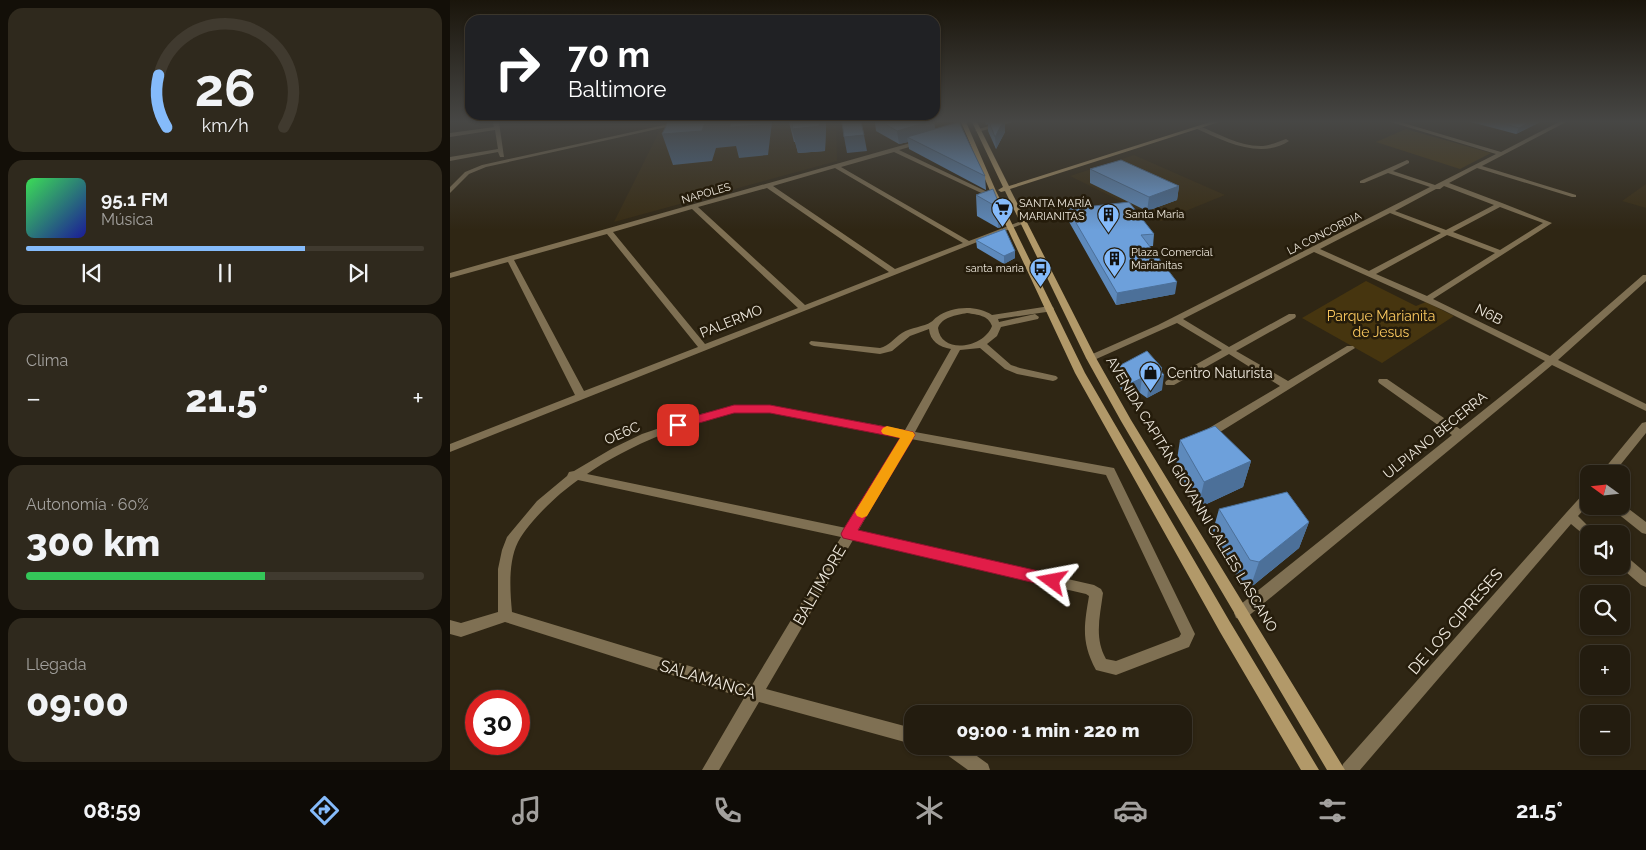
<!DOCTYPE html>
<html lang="es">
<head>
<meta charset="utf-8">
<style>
	:root { --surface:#231c0f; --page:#2f291d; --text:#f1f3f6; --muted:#a3a19e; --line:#403a2f; --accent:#85bbfb }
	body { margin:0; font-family:Raleway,sans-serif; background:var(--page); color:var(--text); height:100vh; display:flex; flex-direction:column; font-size:19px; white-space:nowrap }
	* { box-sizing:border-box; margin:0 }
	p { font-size:16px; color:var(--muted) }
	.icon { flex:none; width:28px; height:28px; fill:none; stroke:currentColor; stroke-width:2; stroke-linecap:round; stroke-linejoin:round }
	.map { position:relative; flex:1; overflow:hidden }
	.details { display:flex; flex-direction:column; gap:8px; padding:8px; background:#130f08; width:450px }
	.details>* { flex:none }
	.top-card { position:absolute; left:15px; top:15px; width:475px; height:105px; border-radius:15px; box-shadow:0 1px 4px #0004,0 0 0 1px var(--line); background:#202124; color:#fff; overflow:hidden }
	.needle { width:32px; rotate:285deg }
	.tools { position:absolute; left:1130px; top:465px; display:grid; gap:10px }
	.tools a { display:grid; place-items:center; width:50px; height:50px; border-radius:10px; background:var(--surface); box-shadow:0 1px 4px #0004,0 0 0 1px var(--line); font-size:25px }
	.speed { position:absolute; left:15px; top:690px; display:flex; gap:10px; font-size:25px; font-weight:700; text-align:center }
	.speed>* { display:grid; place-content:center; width:65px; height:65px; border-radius:50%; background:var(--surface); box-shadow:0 1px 4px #0004,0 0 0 1px var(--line); line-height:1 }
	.speed .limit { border:8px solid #d22; background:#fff; color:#111 }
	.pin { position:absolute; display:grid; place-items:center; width:42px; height:42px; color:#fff; margin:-21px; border-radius:10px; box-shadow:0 2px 8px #0006 }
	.me { position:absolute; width:55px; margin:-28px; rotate:283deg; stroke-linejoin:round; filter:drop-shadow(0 0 4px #0008) }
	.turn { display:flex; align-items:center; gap:18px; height:105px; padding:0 20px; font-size:22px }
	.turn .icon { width:65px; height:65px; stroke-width:2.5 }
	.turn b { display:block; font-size:35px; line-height:42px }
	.big { font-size:38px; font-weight:800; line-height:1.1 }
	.details .card { flex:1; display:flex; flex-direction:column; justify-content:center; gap:8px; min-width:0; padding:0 18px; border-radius:15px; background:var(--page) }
	.details .dial { align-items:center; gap:0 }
	.dial svg { height:130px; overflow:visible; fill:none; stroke:var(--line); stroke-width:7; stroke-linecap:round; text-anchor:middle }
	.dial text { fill:var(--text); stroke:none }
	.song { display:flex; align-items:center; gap:15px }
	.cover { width:60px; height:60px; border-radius:8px; background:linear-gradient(135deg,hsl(130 70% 55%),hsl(240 70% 35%)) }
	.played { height:5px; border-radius:2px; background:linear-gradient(90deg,var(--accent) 70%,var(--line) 70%) }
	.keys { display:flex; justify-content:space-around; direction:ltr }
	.heat { display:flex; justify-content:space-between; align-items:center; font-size:28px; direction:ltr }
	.charge { height:8px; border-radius:4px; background:linear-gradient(90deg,#34c759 60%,var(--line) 0) }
	.trip { position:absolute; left:454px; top:705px; width:288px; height:50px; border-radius:15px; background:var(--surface); box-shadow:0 1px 4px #0004,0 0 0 1px var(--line); font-weight:800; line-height:50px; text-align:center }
	.dock { display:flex; height:80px; justify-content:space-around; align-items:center; background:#0e0b06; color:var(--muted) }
	.dock .icon { width:35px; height:35px }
	.dock .on { color:var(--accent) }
	.dock b { font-size:22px; color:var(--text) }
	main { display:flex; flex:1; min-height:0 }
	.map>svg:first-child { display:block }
</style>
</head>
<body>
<main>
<section class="details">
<div class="card dial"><svg viewBox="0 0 100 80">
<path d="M14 69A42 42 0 1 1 86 69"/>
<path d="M14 69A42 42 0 0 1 9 37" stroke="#85bbfb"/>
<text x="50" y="56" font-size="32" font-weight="700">26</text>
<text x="50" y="72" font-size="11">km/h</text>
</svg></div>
<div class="card">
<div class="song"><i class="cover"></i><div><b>95.1 FM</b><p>Música</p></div></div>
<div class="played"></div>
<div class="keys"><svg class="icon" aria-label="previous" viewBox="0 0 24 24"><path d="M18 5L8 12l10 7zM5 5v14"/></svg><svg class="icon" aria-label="pause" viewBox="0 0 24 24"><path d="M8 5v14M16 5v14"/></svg><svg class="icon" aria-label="next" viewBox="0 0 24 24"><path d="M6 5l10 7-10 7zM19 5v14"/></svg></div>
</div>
<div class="card"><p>Clima</p>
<div class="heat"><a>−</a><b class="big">21.5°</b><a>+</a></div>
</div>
<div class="card"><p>Autonomía · 60%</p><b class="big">300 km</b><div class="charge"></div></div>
<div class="card"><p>Llegada</p><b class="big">09:00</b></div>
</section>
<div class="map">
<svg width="1196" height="770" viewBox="0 0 1196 770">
	<rect width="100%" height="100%" fill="#2f2614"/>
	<!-- built -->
	<path fill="#382c13" d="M248,122h138l1,39 -223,61 46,-92z
		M684,155l91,40 -64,26 -91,-45z
		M1196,184v24l-24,-7z"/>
	<!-- green -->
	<path fill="#46350f" d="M956,129l85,24 -31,16 -84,-27z
		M916,281l50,25 10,-4 28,14 -72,47 -80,-45z"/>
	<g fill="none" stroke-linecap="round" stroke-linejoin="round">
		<!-- minor -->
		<path fill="#7f7053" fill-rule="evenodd" d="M43,122h6l5,35h-4l-2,-5 -48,9v-4l48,-8 -3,-19 -45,7v-4l44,-6z
			M228,122h11l-203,45 -17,7 -19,19v-6l15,-15 17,-7z
			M553,122h10l-35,10 -3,-2z
			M941,122h9l101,30 58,-30h7l-84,44 94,29v2h-4l-95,-29 -28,15 53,20 50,20 -119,76 117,57 93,-81h3v6l-88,79 88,44v7l-94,-46 -306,253 -5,1 -5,-1 -2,-5 2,-5 216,-173 -73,-52 -1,-2 1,-2h8l73,50 85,-68 -102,-51 -129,-58 -131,67 46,28 60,-33h6l1,2 -1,2 -59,33 52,30 59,-35h6l2,2 -143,89h-8l-1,-3 1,-3 76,-45 -51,-32 -55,31h-8l-1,-2 1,-2 56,-31 -45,-27 -83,37 -3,1 -5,-3 2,-2 70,-31 272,-138 -42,-14 -24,10h-4v-2l47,-21 2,1v2l-16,8 42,14 61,-31zM994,186l50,19 -48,25 -51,-19 41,-22h4zM1050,207l43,16 -43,27 -47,-18zM940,213l51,20 -72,38 -49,-22zM997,235l48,18 -68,43 -51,-22z
			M749,126c21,8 41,21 64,20 8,-1 15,-4 23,-7l3,2c-29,19 -64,0 -92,-12l-1,-1z
			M471,140l3,2 -1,1 -24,7 99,47v2h-4l-100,-47 -53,15 128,74 52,-20h4v2l-575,229v-8l125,-49 -67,-133 -58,16v-5zM385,168l128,75 -68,26 -122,-83zM317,188l122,84 -84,33 -107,-98zM242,209l106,99 -93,36 -92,-112zM157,234l91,113 -114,44 -70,-131z
			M600,306l3,1 1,2 -1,2 -55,8 1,3 36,-8 4,3 -1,2 -37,8 -4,9 -10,8 24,21 9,3 36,8 2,2 -2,2 -3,1 -36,-7 -12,-5 -25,-21 -20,2 -45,82 199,36 81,166 -6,13 -73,28 -20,-5c-15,-28 -12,-44 -7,-74l-3,-2 -233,-54 -87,149 146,39v16l-153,-42 -40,68h-17l42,-72 -239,-76 -44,15 -11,-3v-14l11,3 37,-11v-43l4,-19 5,-13 30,-36 30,-25 2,-4 5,-1 39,-23 29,-14 59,-20 36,-8h33l135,24 46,-81c-12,-2 -21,-8 -22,-20l-19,7 -18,15 -12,3 -66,-8 -3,-1 -2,-2 2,-2 69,7c9,-2 14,-10 22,-15 9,-6 22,-6 29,-11 2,-1 4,-4 6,-5 15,-11 40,-12 55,-2zM517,313c11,2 21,2 25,13 -8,22 -51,29 -54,2 4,-11 18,-13 29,-15zM291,412h29l131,25 -55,91 -259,-54c38,-27 109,-57 154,-62zM461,439l195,36 75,159 -2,3 -63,24 -10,-2c-12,-21 -6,-43 -3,-66l-2,-4 -7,-4 -236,-54zM128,480l263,57 -89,148 -240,-73c-2,-22 -4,-50 6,-70 12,-22 40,-48 60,-62z
			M1196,422v11l-33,41h-13l42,-51z
			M1139,490v14l-11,12 18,18h-7v5l-18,-15 -211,246h-19l2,-6 223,-251 19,-21z
			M1171,503l25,19v12l-4,-1 -30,-24 -2,-3h11z
			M1171,555l5,1 20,17v14l-5,-2 -22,-19h2z
			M491,746h22l25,18 2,6h-22l-25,-18z"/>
		<!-- secondary -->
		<path fill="#b29969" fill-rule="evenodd" d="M511,122h5l30,69 89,182 145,249 89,148h-18l-81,-138 -145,-259 -85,-182z
			M522,122h5l32,64 201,-64h9l-209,67 86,169 35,62 214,350h-18l-206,-349 -35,-63 -81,-167 -4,1 -3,-2 5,-3z"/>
	</g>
	<!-- wall -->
	<path fill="#5e8abc" d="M339,122h37l-1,29 -27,2 -3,-11h-1z
		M425,122h59l1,7 50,47 1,14 -77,-41 -1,-7 -9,2 -23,-13z
		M535,122h20v10l-9,17 -8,-18v-7l-2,1z
		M1021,122h69l-24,12z
		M640,169l89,17 -2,14 -30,11 -57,-28z
		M526,195l24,11 1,21 -3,1 -21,-12z
		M618,209l86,25 -1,12h-4l26,48 -59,11 -48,-85z
		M526,240l39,11v7l-11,6 -27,-16z
		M667,367l45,1v22l-15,8 -7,-5 -12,6 -12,-17z
		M730,440l71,21 -8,26 -45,21 -22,-42z
		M769,509l90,13 -10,26 -49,40 -8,-3 -30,-51z"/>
	<!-- shaded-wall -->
	<path fill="#4c7099" d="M255,122h67l-4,33 -29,3 -3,-12 -20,2 -4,13 -39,4 -11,-31z
		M370,122h6l-1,29 -27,2 -6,-24z
		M477,122h7l2,12 -29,3 1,5 -9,2 -2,-13z
		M553,122h2v10l-9,17 -1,-12z
		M1080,122h10l-24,12 3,-6z
		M414,135l3,16 -20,2 -3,-16z
		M729,186l-2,14 -30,11 2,-14z
		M550,206l1,21 -3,1 -1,-21z
		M565,251v7l-11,6v-8z
		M727,282l-2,12 -59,11 1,-12z
		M712,368l-2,9 4,-2 -2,15 -15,8 2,-15 10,-14z
		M692,378l-2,15 -12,6 1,-15z
		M801,461l-8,26 -45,21 6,-26z
		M859,522l-10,26 -49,40 9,-26z"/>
	<!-- building -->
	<path fill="#6da0db" stroke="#4c7099" d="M218,122h37l-3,9 -40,3z
		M281,122h29v3l-30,2z
		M343,122h27l-1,4 -27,3z
		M392,122h19l3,13 -20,2z
		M432,122h45l-30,9z
		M509,122l26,54 -78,-39z
		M539,122h14l-8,15z
		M1048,122h32l-11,6z
		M671,160l58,26 -30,11 -59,-28z
		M543,189l7,17 -3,1 -21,-12z
		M679,202l25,32 -13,1 36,47 -60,11 -49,-84z
		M555,229l10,22 -11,5 -28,-16z
		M697,351l15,17 -3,1 5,6 -15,8 -7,-5 -13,6 -12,-17z
		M765,426l36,35 -47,21 -24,-42z
		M837,492l22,30 -50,40 -9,-2 -31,-51z"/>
	<!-- sky -->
	<linearGradient id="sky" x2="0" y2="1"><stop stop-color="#1a150b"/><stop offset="0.53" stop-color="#474745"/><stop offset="1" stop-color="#474745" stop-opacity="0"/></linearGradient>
	<rect width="1196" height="230" fill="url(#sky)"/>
	<!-- route -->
	<path fill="#e11d48" stroke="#92132f" d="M284,405h36l143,27 2,3 -57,95 194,44 6,2 2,5 -2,4 -6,2 -209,-49 -2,-4 2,-4 57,-92 -130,-25h-36l-56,16 -6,-4 2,-3z"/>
	<!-- slow -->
	<path fill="#f59e0b" d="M437,426l26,6 2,3 -48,81 -5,2 -5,-2 -2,-4 45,-74 -17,-4 -2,-3 2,-3z"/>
	<!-- icons -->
	<defs>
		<symbol id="supermarket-pin" viewBox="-11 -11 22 30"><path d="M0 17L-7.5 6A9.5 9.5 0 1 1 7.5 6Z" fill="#85bbfb" stroke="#251c0b"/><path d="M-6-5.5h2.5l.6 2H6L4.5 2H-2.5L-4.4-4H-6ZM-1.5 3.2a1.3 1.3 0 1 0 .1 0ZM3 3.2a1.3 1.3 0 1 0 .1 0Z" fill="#111"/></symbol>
		<symbol id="building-pin" viewBox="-11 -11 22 30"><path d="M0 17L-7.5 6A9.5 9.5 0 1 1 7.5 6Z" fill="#85bbfb" stroke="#251c0b"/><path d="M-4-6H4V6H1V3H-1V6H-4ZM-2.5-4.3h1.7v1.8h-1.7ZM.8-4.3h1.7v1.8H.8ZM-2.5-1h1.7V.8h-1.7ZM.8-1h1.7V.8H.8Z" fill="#111"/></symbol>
		<symbol id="bus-pin" viewBox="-11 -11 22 30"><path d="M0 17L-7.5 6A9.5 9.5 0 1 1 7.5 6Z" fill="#85bbfb" stroke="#251c0b"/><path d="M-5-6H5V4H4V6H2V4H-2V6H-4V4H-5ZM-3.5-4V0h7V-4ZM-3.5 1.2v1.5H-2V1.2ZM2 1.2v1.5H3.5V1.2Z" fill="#111"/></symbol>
		<symbol id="shop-pin" viewBox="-11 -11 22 30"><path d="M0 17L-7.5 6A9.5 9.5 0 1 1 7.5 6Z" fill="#85bbfb" stroke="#251c0b"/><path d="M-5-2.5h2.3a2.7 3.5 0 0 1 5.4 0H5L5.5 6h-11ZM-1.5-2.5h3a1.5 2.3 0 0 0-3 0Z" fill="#111"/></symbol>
	</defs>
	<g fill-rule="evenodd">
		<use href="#supermarket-pin" x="540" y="196" width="25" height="34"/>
		<use href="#building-pin" x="646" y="202" width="25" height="34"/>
		<use href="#building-pin" x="652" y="246" width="25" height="34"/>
		<use href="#bus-pin" x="578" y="256" width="25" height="34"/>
		<use href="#shop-pin" x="688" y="360" width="25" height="34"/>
	</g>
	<g text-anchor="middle" stroke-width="5" stroke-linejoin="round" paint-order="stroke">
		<!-- far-street labels -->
		<g font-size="11" fill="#eee8dd" stroke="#251c0b">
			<text transform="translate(256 193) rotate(-16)" y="4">NAPOLES</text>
			<text transform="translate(874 233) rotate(-27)" y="4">LA CONCORDIA</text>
		</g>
		<!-- far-poi labels -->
		<g font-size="11" fill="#eee8dd" stroke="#251c0b" text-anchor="start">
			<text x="569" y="207">SANTA MARÍA<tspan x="569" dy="13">MARIANITAS</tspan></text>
			<text x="675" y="218">Santa Maria</text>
			<text x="681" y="256">Plaza Comercial<tspan x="681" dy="13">Marianitas</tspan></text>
			<text x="574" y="272" text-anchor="end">santa maria</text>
		</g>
		<!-- street labels -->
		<g font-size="14" fill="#eee8dd" stroke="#251c0b">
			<text transform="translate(1039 314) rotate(27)" y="5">N6B</text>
			<text transform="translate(281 321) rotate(-22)" y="5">PALERMO</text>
			<text transform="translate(172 433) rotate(-24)" y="5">OE6C</text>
			<text transform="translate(985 435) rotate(-39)" y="5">ULPIANO BECERRA</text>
			<text transform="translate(742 494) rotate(59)" y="5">AVENIDA CAPITÁN GIOVANNI CALLES LASCANO</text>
		</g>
		<!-- park labels -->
		<g font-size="14" fill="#fac85f" stroke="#251c0b">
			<text x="931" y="321">Parque Marianita<tspan x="931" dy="16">de Jesus</tspan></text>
		</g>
		<!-- poi labels -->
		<g font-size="14" fill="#eee8dd" stroke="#251c0b" text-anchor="start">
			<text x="717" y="378">Centro Naturista</text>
		</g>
		<!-- near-street labels -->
		<g font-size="16" fill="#eee8dd" stroke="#251c0b">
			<text transform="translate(369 585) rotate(-60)" y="6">BALTIMORE</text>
			<text transform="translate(1005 621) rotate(-49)" y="6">DE LOS CIPRESES</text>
			<text transform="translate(258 679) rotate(17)" y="6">SALAMANCA</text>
		</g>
	</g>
</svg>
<div class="tools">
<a><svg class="needle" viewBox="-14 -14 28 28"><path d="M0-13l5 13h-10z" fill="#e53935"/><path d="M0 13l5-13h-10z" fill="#a3a19e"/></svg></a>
<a><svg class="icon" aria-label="sound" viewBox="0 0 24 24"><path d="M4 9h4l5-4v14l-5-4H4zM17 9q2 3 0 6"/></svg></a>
<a><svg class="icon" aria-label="search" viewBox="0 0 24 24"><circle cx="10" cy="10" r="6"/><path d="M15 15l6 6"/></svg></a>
<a>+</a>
<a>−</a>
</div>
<div class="speed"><div class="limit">30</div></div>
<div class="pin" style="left:228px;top:425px;background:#d93025"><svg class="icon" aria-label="arrive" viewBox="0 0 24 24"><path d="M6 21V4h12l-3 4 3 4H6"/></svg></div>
<svg class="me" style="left:602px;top:581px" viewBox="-20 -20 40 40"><path d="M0-17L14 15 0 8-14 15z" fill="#e11d48" stroke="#fff" stroke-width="4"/></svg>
<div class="trip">09:00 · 1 min · 220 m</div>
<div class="top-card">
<div class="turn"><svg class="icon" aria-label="right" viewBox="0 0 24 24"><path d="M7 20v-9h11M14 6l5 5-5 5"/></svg><div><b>70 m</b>Baltimore</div></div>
</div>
</div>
</main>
<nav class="dock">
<b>08:59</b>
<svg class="icon on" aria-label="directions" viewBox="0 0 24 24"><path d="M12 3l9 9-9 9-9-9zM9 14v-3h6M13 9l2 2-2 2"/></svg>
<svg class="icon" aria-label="music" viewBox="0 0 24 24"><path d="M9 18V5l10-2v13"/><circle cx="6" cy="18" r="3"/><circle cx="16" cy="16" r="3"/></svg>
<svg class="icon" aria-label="phone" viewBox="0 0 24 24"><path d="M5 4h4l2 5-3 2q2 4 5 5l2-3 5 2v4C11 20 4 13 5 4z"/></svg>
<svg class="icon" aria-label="climate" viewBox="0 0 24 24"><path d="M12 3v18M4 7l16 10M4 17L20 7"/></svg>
<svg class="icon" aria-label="car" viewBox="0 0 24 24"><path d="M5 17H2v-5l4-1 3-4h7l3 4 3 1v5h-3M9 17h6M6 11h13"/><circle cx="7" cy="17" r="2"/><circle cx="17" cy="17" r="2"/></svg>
<svg class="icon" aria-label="filters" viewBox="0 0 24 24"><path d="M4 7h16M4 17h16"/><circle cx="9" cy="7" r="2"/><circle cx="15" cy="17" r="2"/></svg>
<b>21.5°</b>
</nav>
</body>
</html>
